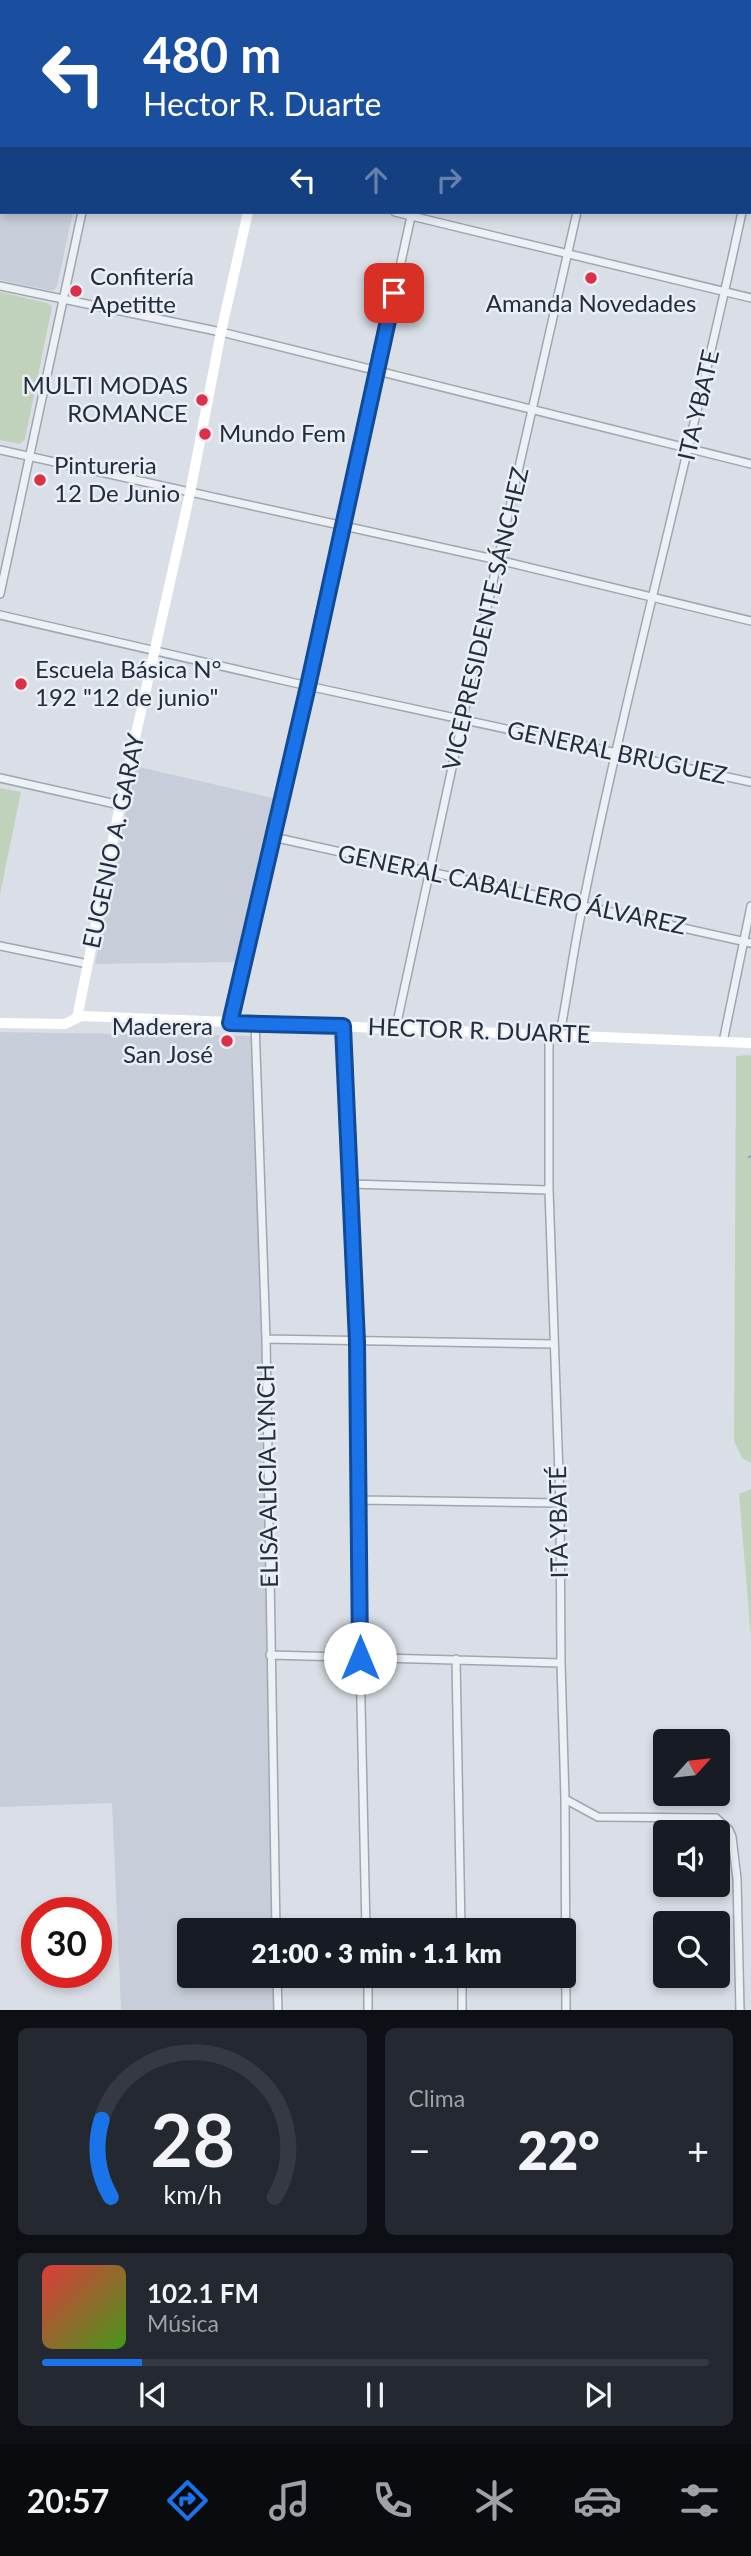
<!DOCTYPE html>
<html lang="es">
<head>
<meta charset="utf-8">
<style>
	:root { --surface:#171b24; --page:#242831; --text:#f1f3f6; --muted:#9ea1a6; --line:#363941; --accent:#1a73e8 }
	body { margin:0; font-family:Lato,sans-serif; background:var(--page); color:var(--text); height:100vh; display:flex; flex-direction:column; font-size:26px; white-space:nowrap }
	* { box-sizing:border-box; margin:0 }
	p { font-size:23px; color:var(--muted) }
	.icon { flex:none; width:38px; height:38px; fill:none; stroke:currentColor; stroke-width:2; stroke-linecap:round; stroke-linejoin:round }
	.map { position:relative; height:2010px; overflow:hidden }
	.details { display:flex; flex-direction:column; gap:18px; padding:18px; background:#0d0f14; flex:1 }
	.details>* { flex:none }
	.hud { position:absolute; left:0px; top:0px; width:752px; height:214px; box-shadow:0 4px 10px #0003; background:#1a4fa0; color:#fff; overflow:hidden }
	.needle { width:46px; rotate:63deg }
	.buttons { position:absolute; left:653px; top:1729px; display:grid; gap:14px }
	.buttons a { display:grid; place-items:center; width:77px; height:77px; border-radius:7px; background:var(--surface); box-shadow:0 4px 10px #0003; font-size:35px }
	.speed { position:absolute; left:21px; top:1897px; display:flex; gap:14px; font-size:35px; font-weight:700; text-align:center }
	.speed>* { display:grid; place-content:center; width:91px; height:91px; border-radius:50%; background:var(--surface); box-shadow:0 4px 10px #0003; line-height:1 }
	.speed .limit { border:10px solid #d22; background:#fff; color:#111 }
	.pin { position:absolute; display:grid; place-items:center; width:60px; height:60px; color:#fff; margin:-30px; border-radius:14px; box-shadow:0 4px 10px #0006 }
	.me { position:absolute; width:77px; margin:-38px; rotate:0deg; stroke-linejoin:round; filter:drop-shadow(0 0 5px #0008) }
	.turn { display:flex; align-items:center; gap:24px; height:147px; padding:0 28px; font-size:32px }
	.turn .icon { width:91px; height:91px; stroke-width:2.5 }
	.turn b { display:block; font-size:49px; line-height:60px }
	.lanes { display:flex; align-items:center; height:66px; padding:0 28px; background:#0003; justify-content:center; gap:35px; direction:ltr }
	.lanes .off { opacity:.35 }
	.big { font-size:52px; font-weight:800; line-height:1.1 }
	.details .card { flex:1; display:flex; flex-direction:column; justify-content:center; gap:10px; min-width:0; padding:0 24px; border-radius:10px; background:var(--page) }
	.details .dial { align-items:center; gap:0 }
	.dial svg { height:182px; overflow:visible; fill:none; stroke:var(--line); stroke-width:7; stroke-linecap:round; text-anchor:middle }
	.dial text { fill:var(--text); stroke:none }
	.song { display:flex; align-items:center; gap:21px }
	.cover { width:84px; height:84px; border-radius:10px; background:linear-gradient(135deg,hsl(0 70% 55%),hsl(100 70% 35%)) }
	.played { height:7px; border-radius:4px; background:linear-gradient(90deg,var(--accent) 15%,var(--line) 15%) }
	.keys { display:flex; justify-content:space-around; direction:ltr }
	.heat { display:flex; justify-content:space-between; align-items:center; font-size:38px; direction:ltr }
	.details .tiles { flex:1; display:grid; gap:18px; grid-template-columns:1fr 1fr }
	.card:last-child { grid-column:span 2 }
	.trip { position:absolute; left:177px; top:1918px; width:399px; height:70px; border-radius:7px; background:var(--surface); box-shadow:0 4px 10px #0003; font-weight:800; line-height:70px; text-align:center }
	.tabs { display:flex; height:112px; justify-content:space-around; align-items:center; background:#090b0e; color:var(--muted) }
	.tabs .icon { width:49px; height:49px }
	.tabs .current { color:var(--accent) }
	.tabs b { font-size:32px; color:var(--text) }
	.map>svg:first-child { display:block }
</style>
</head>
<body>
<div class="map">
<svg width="751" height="2010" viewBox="0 0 751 2010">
	<rect width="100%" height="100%" fill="#dadfe7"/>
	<!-- built -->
	<path fill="#c8ced9" d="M0,0h125v1l-123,1v115z
		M0,128l2,84h71l-16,74 -4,5 -53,-11z
		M135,766l138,32 -38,164 -140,2z
		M0,1032l252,4 27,894h-90v46h91l1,34h-160l-9,-207 -112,4z"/>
	<!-- green -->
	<path fill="#c0d2bb" d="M0,292l47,11 5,4 -27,132 -5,5 -20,-4z
		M0,788l21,4 -21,102z
		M751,1055v408l-9,-5 -8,-17 2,-385z
		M751,1489v149l-12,-144z"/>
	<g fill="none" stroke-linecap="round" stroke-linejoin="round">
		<!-- stream -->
		<path stroke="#91adcc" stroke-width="2.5" d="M749,1157l2,-1"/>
		<defs>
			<path id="street" d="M184,0l7,2
				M131,2v-2
				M384,2v-2
				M458,2l1,-2
				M624,2v-2
				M0,122l2,1
				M751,167v-1
				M395,212l356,86
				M0,286l221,46 530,132
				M0,450l498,110 253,61
				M0,594l82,-382
				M0,615l308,71 443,96
				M0,778l120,27
				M273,837l478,106
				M0,946l88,18
				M255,1022l11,317 10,591
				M230,1023l78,-337 104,-474
				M343,1026l14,316 3,316 6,272
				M396,1027l83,-384 98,-431
				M549,1034v156l11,313 1,160 4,136 1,211
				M560,1034c8,-43 14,-87 23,-130 47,-232 110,-461 159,-692
				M723,1042l28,-136
				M350,1184l199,6
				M266,1339l287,5
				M360,1500l200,3
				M270,1655l291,8
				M456,1659l5,271
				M565,1799l33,18 118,1 13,12 3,7 5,42 3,131
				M277,1976l1,34
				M368,1976v34
				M462,1976v34"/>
		</defs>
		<!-- street casing -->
		<use href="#street" stroke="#9fa6b1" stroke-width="10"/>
		<!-- street -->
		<use href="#street" stroke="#edf0f5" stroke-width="7"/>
		<!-- secondary -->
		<path stroke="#fff" stroke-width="10" d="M294,2v-2
			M77,1018l43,-213 70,-312 31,-161 27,-120
			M0,1023l65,1 16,-8 670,27"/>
	</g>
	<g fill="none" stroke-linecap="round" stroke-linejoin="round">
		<defs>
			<path id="route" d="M360,1658l-3,-316 -14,-316 -113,-3 78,-337 86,-393"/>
		</defs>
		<!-- route casing -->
		<use href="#route" stroke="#114b97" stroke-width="18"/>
		<!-- route -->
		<use href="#route" stroke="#1a73e8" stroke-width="12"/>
	</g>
	<!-- markers -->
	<g fill="#dc3048" stroke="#eaeef5" stroke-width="2.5">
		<circle cx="591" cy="278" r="7"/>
		<circle cx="76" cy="291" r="7"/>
		<circle cx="202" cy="400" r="7"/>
		<circle cx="205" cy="434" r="7"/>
		<circle cx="40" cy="480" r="7"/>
		<circle cx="21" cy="684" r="7"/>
		<circle cx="227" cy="1041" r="7"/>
	</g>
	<g text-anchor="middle" stroke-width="5" stroke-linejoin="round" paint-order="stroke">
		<!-- poi labels -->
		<g font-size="24" fill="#232d3e" stroke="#eaeef5" text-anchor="start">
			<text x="90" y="285">Confitería<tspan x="90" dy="28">Apetitte</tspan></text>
			<text x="591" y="312" text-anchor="middle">Amanda Novedades</text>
			<text x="188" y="394" text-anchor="end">MULTI MODAS<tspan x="188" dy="28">ROMANCE</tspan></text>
			<text x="219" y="442">Mundo Fem</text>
			<text x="54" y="474">Pintureria<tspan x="54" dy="28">12 De Junio</tspan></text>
			<text x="35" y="678">Escuela Básica N°<tspan x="35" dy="28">192 "12 de junio"</tspan></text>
			<text x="213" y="1035" text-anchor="end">Maderera<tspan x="213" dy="28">San José</tspan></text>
		</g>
		<!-- street labels -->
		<g font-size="24" fill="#232d3e" stroke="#eaeef5">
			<text transform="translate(699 405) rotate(-77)" y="8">ITA YBATE</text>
			<text transform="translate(486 619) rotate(-77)" y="8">VICEPRESIDENTE SÁNCHEZ</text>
			<text transform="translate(617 753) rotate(12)" y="8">GENERAL BRUGUEZ</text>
			<text transform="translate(114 841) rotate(-78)" y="8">EUGENIO A. GARAY</text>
			<text transform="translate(512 890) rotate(12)" y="8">GENERAL CABALLERO ÁLVAREZ</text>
			<text transform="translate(479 1031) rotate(2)" y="8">HECTOR R. DUARTE</text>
			<text transform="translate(268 1476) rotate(-91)" y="8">ELISA ALICIA LYNCH</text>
			<text transform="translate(559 1522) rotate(-91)" y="8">ITÁ YBATÉ</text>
		</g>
	</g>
</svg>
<div class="buttons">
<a><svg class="needle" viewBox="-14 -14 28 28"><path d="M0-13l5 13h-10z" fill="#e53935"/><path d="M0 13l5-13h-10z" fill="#9ea1a6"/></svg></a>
<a><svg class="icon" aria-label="sound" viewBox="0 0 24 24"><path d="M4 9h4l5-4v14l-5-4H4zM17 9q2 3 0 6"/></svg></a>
<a><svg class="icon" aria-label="search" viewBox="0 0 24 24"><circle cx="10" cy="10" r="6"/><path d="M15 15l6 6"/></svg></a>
</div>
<div class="speed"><div class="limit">30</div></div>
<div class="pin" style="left:394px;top:293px;background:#d93025"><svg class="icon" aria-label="arrive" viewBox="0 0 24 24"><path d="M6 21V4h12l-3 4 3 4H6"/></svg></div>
<svg class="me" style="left:360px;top:1658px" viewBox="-20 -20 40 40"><circle r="19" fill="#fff"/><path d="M0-13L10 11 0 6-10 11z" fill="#1a73e8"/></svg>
<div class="trip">21:00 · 3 min · 1.1 km</div>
<div class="hud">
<div class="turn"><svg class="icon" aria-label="left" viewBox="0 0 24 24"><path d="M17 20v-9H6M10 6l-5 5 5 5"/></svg><div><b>480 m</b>Hector R. Duarte</div></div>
<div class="lanes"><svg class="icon" aria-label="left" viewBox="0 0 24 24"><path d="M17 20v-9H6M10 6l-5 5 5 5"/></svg><svg class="icon off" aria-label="ahead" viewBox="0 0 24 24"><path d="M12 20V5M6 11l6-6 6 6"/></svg><svg class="icon off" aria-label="right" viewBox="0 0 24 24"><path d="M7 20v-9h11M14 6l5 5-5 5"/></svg></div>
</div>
</div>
<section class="details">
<div class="tiles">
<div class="card dial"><svg viewBox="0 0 100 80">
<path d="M14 69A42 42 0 1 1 86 69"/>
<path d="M14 69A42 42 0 0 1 10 35" stroke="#1a73e8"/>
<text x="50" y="56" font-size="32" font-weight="700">28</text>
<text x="50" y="72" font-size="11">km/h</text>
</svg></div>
<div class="card"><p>Clima</p>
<div class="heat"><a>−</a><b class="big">22°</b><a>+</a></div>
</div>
<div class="card">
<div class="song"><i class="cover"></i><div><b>102.1 FM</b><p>Música</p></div></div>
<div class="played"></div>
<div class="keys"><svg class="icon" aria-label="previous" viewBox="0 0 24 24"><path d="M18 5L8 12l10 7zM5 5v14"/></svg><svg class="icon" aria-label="pause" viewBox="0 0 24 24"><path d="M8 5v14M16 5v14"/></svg><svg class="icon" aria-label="next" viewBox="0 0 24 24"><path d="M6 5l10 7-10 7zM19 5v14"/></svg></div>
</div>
</div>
</section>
<nav class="tabs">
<b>20:57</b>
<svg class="icon current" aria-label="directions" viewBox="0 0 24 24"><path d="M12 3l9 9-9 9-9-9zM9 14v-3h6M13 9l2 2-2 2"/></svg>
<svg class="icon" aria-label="music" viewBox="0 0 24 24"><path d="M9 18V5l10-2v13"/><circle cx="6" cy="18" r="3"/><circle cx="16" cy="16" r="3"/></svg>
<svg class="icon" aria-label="phone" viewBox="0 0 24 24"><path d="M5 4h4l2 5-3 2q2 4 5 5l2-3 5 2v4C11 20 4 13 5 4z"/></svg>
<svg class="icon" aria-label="climate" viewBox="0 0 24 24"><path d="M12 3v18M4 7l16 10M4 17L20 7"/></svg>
<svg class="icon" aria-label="car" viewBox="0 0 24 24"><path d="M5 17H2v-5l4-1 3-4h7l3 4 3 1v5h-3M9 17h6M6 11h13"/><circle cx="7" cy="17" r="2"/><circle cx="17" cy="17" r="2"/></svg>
<svg class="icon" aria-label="filters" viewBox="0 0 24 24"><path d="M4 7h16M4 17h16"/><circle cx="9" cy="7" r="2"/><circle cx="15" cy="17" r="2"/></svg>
</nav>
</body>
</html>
